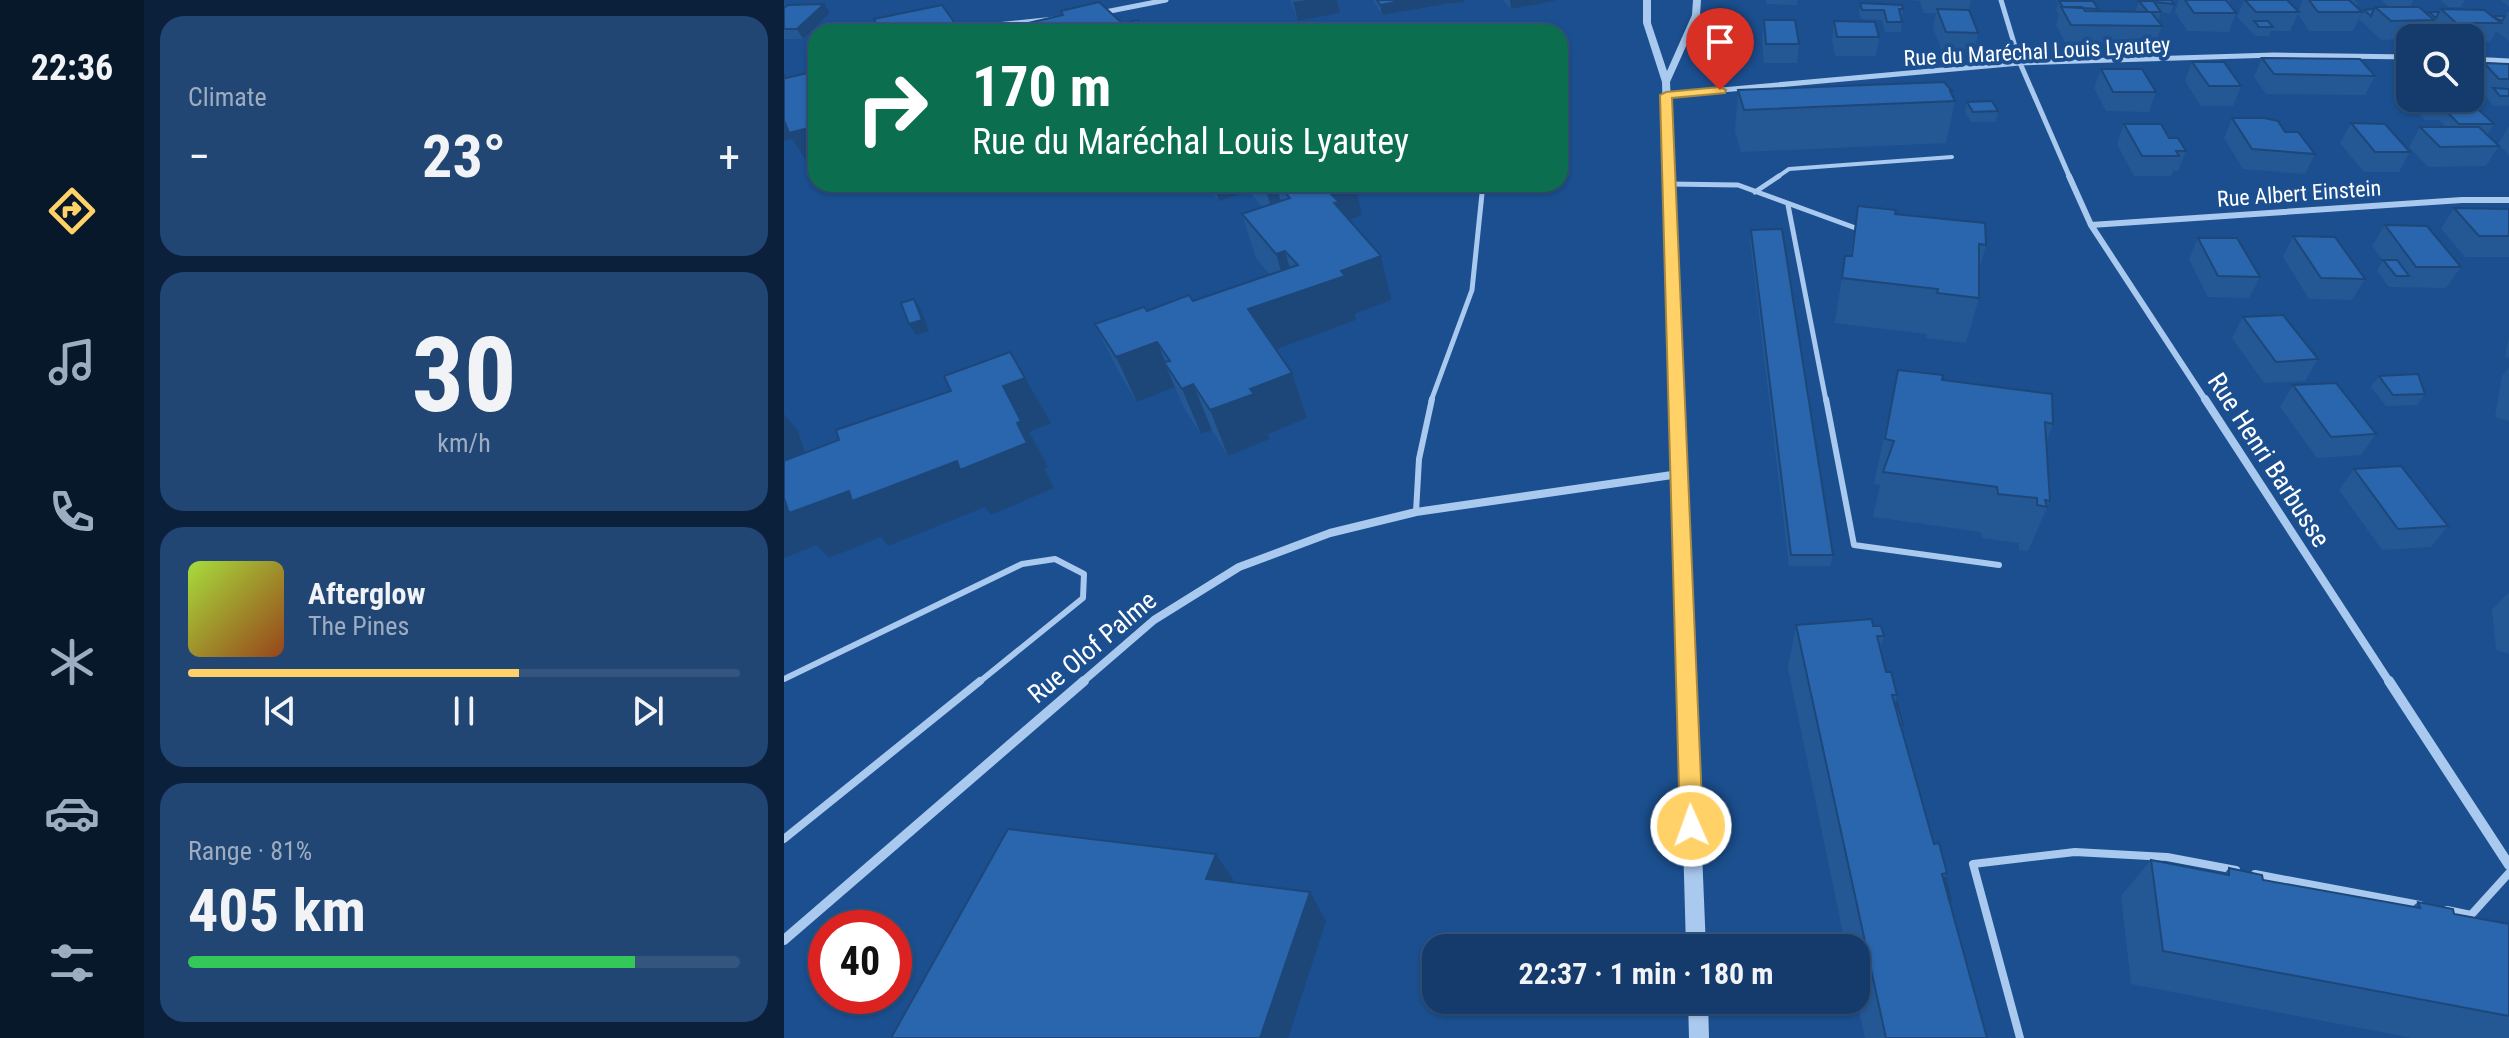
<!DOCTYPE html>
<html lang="en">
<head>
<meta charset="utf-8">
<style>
	:root { --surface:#143b6b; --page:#214673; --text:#f1f3f6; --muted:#9dadc1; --line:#33557e; --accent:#ffd166 }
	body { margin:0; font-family:"Roboto Condensed",sans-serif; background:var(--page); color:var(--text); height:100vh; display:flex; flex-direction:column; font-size:30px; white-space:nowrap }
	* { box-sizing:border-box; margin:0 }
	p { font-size:26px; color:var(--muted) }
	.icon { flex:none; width:44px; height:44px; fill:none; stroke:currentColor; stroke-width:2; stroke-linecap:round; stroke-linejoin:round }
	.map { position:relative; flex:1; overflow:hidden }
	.panel { display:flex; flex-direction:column; gap:16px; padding:16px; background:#0b203b; width:640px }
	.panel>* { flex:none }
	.guide { position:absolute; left:24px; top:24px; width:760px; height:168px; border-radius:24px; box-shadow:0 2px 6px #0004,0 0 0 2px var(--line); background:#0b6e4f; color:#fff; overflow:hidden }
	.controls { position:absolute; left:1612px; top:24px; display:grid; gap:16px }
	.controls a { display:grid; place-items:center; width:88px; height:88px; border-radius:16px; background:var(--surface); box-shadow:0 2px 6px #0004,0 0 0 2px var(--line); font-size:40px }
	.speed { position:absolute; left:24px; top:910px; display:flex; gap:16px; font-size:40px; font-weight:700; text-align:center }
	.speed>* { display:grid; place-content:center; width:104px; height:104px; border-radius:50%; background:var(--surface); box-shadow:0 2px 6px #0004,0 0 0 2px var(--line); line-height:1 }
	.speed .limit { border:12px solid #d22; background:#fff; color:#111 }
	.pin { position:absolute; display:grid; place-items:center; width:68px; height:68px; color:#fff; margin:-82px -34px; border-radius:50% 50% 50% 0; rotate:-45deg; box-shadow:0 0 8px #0007 }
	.pin .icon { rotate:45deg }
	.me { position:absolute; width:88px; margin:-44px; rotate:358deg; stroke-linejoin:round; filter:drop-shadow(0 0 6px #0008) }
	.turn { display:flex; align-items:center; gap:28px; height:168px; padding:0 32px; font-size:36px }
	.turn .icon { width:104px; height:104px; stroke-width:2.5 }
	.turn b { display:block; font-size:56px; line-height:68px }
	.big { font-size:60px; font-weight:700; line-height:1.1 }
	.panel .tile { flex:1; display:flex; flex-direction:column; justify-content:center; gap:12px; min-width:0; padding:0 28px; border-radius:24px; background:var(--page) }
	.panel .dial { align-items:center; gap:0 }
	.dial b { font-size:104px; line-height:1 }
	.song { display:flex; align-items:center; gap:24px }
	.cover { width:96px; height:96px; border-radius:12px; background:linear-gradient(135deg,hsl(80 70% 55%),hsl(20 70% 35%)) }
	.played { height:8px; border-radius:4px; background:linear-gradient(90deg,var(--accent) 60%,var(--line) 60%) }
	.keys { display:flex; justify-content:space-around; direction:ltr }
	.heat { display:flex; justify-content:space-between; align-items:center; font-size:44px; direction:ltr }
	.charge { height:12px; border-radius:6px; background:linear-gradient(90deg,#34c759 81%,var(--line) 0) }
	.trip { position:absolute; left:638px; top:934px; width:448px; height:80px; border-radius:24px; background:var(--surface); box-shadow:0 2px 6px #0004,0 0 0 2px var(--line); font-weight:700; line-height:80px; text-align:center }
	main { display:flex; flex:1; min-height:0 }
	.menu { display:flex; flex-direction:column; width:144px; justify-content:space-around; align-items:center; background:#08182b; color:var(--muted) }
	.menu .icon { width:56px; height:56px }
	.menu .selected { color:var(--accent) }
	.menu b { font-size:36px; color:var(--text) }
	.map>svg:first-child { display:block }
</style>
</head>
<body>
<main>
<nav class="menu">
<b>22:36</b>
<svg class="icon selected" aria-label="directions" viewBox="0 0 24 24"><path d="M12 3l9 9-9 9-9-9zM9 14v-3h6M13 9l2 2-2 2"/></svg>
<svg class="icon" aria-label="music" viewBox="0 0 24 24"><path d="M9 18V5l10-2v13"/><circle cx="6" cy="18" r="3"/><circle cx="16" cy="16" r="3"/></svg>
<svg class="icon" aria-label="phone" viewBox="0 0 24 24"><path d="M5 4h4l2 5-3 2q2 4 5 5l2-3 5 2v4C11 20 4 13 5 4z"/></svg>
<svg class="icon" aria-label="climate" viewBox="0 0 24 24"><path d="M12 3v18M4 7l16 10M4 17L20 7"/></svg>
<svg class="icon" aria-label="car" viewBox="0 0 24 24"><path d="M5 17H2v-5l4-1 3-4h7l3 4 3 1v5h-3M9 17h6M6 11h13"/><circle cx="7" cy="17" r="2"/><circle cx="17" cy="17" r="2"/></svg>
<svg class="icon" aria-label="filters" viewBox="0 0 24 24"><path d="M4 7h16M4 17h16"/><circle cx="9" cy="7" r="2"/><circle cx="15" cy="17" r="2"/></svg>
</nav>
<section class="panel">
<div class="tile"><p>Climate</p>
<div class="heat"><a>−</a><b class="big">23°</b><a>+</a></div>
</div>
<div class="tile dial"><b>30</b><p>km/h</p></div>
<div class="tile">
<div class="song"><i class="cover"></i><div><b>Afterglow</b><p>The Pines</p></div></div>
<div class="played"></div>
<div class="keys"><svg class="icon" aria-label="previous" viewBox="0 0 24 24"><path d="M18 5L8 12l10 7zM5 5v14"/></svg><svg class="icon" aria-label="pause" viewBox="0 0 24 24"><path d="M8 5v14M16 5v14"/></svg><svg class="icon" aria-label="next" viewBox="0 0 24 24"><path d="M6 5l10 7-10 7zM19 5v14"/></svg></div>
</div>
<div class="tile"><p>Range · 81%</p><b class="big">405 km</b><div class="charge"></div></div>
</section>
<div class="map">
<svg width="1725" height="1038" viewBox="0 0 1725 1038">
	<rect width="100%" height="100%" fill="#1b4f8f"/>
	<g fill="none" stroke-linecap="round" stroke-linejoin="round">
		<!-- service-far3 -->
		<path stroke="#a9c9ee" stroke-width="4" d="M992,178l13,-9 163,-12"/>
		<!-- service-far2 -->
		<path stroke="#a9c9ee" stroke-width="5" d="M885,184l69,1 123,45
			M971,192l24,-16
			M1004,205l38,196
			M647,401l41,-111 11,-106"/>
		<!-- service-far1 -->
		<path stroke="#a9c9ee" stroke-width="6" d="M1042,399l28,146 145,20
			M632,512l3,-53 13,-60
			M0,679l238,-115 33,-5 29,15 -1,24 -105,85"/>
		<!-- service -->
		<path stroke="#a9c9ee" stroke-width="8" d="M0,839l196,-158
			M1471,874l165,31
			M1663,910l24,5 38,-42
			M1236,1038l-47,-174 102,-12 92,5 69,13"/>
		<!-- minor-far3 -->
		<path stroke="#a9c9ee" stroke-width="5" d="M1217,0l19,63 50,115
			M316,13l66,-13
			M145,32l126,-13
			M1686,59l39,2
			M882,95l354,-32 254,-8 136,2"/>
		<!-- minor-far2 -->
		<path stroke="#a9c9ee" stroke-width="6" d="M1285,176l22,49 115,176
			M1307,225l371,-25h47"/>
		<!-- minor-far1 -->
		<path stroke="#a9c9ee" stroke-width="8" d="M1421,399l185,284
			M297,683l73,-63 85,-53 91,-34 86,-21 263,-38"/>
		<!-- minor -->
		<path stroke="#a9c9ee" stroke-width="10" d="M1605,681l120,184
			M0,940l300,-259"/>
		<!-- tertiary -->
		<path fill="#a9c9ee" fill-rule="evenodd" d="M859,0h8v23l16,48 25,-56 1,-15h8l-1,15 -30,67 36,866h-20l-24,-866 -19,-59z
			M904,1000h20l1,38h-20z"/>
	</g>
	<!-- wall -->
	<path fill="#245895" d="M506,0h47l3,13 -42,8z
		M589,0h91v2l-82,13z
		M719,0h52v1l-44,8z
		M982,0h31v5l-31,-1z
		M1126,0h61l-2,10 9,23 -4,19 -32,-1 -9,-23 3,-15h-12l-4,-12z
		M1272,0h37v1l5,8 -1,2 40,1 -1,-2 3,-9h4l-1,-1h29l3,4 -4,10 -9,-2 -3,9 4,5 -7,18h-89l-10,-19 3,-11 -3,-3 2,-8z
		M1395,0h51v5l6,8 -7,19 -42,-1 -12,-19z
		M1460,0h44l10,12 5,-12h51l4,3 -2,4 6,5 -9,19h-44l-11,-17 -8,17h-19l-2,5h-14l-18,-19z
		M1598,0h30l1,1 -3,6 18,8 1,-3h10l2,-3 50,7h14l2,-4h2v29l-13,-10 -6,11h-20v-4h-28l-12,-10 -5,10 -44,2 -22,-21 5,-9 10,-1 1,-2h14z
		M1656,0h25l-4,7h-12z
		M1716,0h9v7z
		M1076,3l43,6 -2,23h-16l-3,-12 -21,-1 -2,-6z
		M0,8l46,5 -27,26h-19z
		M980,20l35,24 -2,19h-33l-2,-24z
		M1050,21l45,16 -3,19h-41l-3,-16z
		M1478,58l113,18 -10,19 -99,-1 -12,-17z
		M1621,58h5v40h46l-3,5 8,7 33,14 -7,11 12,11 -13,20 -58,1 -19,-20 11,-20h26l-7,-7h-14l-7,-7 6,-10h13l-34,-1 -8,-8 6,-10 -6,-7z
		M1408,62l49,24 -8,20h-32l-16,-25z
		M1700,63l25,1v42h-15l-21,-23z
		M1317,69l55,23 -7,20 -43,-1 -12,-23z
		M954,90l214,1v4l3,6 -9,42 -205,9 -6,-20z
		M1183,102l31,9 -2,11h-25l-6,-10z
		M1448,118l53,14 30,22 -10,20 -62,-5 -19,-31z
		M1567,123l59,29 -11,20h-35l-24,-29z
		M1340,124l45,14 17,13 -8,20h-5l-2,5h-37l-17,-32z
		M1725,126v29l-11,-11z
		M422,184h149l7,31 -13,5 42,80 -36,14 1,6 -80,29 16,24 15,45 -39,16 2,5 -42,17 -16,-26 -11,4 -17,-26 -9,-21 -38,15 -20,-33 -22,-45 52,-13 46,-10 77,-26 -14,-17 -14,-44 20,-7 -13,-16 -30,10z
		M1074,206l37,8 91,31 -7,26v27l-13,45 -40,-5 1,-4 -92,-11 10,-67h5z
		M1670,208l55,1v48h-44l-24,-28z
		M1601,225l76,42 -15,21 -57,-1 -12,-16 6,-11 -11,-14z
		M967,230l82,325 -3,11h-41l-39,-326z
		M1509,236l72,43 -13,21 -43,-1 -26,-42z
		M1414,238l62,39 -11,21 -41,-1 -19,-38z
		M1459,317l75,42 -13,22 -41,2 -32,-45z
		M1725,337v21l-4,-1z
		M1725,367v54l-14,-4 7,-41z
		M1114,370l44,10 111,44 -7,19 4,58 -22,50 -9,-1v-7l-37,-5 -1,-6 -108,-15 7,-32 -6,-1z
		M1595,376l46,18 -8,11 -31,1 -15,-19z
		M1509,385l83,49 -15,21 -44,3 -37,-51z
		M1570,469l94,57 -17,21 -49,3 -43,-60z
		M1725,592v62l-13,-4 -4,-40z
		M1012,625l77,1 11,10 -4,13 6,23 11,23 -2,8 8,22 -2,4 33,115 13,29 -2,4 6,23 -1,3 37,135h-122l-9,-41v-49h-10l-58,-280z
		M1367,860l73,14 5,-6 34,12 149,27 6,-5 36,12 55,10v114h-97l-281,-54 -10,-88z"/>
	<!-- shaded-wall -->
	<path fill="#1d4779" d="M523,0h30l3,13 -42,8 -5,-19z
		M611,0h53v4l-66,11 -2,-10 16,-2z
		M664,0h16v2l-16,2z
		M726,0h45v1l-44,8z
		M40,4l6,9 -27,26 -6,-10z
		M0,100l32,26v50l-24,-37 -8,2z
		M429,184h34l2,7 -30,10z
		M480,184h12l11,40 -10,3z
		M536,184h35l7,31 -18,7z
		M501,251l12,41 44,-21 40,-15 10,44 -36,14 1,6 -93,34 -15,-45 40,-14 -12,-41z
		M130,299l7,11 8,21 -13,4 -7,-11z
		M373,342l12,28 -5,-8 11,25 -38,15 -21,-45z
		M508,373l15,45 -39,16 2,5 -42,17 -18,-46 40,-21z
		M241,378l26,45 -22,9 19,35 -4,1 10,20 -63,27 -6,-8 -97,39 -7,-9 -52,21 -12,-13 -33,13v-144l14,17 9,29 210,-37 -14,-37z
		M409,384l19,46 -11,4 -19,-45z
		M432,854l20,30 -30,-5z
		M526,892l16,29 -38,117h-28z"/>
	<!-- building -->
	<path fill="#2a66ad" stroke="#1d4779" stroke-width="2" d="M593,0h18l1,2 -16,3z
		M1368,0h19l3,4 -20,-2 7,10h-13l-9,-11h14z
		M1401,0h41l10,13h-42z
		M1461,0h42l12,12h-43z
		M1525,0h40l13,12h-44z
		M1275,1h34l5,8 -35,-2z
		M315,2l24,22 14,-4 12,12h-160l74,-17 -2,-4z
		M1076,3l42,2 1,4h-4l3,13h-15l-3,-12h-22z
		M40,4l-27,25h-13v-21l4,-3z
		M158,5l19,27h-80l-7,-13z
		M1277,7h21l3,4 66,1 11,14 -91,-1z
		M1591,7h44l15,13 -43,1z
		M1153,9l32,1 9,23 -32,-1z
		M1590,9l-3,7 -7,-6z
		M1657,9l43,1 17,13h-45z
		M1645,12h10l-3,6z
		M1707,16h14l-3,5z
		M980,20h31l4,24h-33z
		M1050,21l41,1 4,15h-42z
		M1470,21h14l5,6h-14z
		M1478,58l98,1 15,17 -101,-2z
		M1408,62h32l17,24h-32z
		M1700,63l25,1v15h-10z
		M1317,69h41l14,23h-43z
		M32,71v55l-27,7 -5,-13v-46l2,4z
		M1160,82l8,9h-2l5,10 -211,9 -6,-20z
		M1709,88l16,1v7h-9z
		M1208,101l6,10 -25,1 -6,-10z
		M1640,103h30l7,7h18l15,14h-35l-14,-14h-14z
		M1448,118h32l14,3 7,11h13l17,22 -63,-5z
		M1567,123l34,1 25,28h-35z
		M1340,124h37l8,14h9l8,13h-10l3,5h-37z
		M1636,127h59l20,19 -59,1z
		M494,184h43l18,18 -5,1 47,53 -40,15 4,5 -97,33 44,64 -42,16 4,5 -44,16 -17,-26 -11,5 -18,-27 6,-1 -13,-19 -41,15 -21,-33 49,-17 3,4 42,-16 4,6 105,-36 -13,-14 -9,3 -34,-40 48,-16z
		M1074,206l38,4 -1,4 90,9 1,22 -7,-1v54l-42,-5 1,-4 -96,-11 3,-22h7z
		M1670,208l55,1v27h-30z
		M1601,225l42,1 34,41h-45z
		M998,229l51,326h-42l-40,-325z
		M1509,236l42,1 30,42 -44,-1z
		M1414,238h39l23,39 -42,-1z
		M1599,260h14l12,16h-13z
		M130,299l8,21 -13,4 -8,-21z
		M1499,315l35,44 -42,3 -33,-45z
		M226,352l15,26 -22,8 18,35 -4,2 10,20 -67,27 -3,-9 -105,40 -3,-10 -60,22 -5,-15v-41l2,3 53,-20 -3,-10 115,-39 -7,-15z
		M1114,370l45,5 -1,5 110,14 1,30 -8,-2 5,79 -5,-1 2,7 -10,-2v-7l-39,-4 -1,-7 -114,-15 11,-31 -9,-2z
		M1634,374l7,20 -32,1 -14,-19z
		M1552,383l40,51 -45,3 -38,-52z
		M1617,466l47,60 -50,3 -44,-60z
		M1088,619l1,7h8l3,10h-7l9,36h5l6,23h-5l42,149 5,-1 8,30 -5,1 45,164h-101l-90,-413z
		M1111,703h2l6,22h-3z
		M224,829l208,25 -10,25 104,13 -50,146h-369z
		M1367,860l78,15v-7l33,7 1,5 157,28 -2,-6 35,7 1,5 55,10v92l-346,-65z
		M1161,877l6,23h-2l-5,-19z"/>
	<!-- route -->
	<path fill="#ffd166" stroke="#a68842" stroke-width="2" d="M936,87l6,3 -1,3 -53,5 31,728 -4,8 -8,3 -8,-3 -3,-8 -20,-731 6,-3z"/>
	<g text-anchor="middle" stroke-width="8" stroke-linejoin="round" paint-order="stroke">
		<!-- far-street labels -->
		<g font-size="22" fill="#fff" stroke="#1b4f8f">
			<text transform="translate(1253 51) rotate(-3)" y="8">Rue du Maréchal Louis Lyautey</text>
			<text transform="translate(1515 193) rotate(-4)" y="8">Rue Albert Einstein</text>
		</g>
		<!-- street labels -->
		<g font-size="26" fill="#fff" stroke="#1b4f8f">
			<text transform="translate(1485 460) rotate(57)" y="9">Rue Henri Barbusse</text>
			<text transform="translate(308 647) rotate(-40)" y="9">Rue Olof Palme</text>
		</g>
	</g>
</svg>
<div class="controls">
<a><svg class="icon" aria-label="search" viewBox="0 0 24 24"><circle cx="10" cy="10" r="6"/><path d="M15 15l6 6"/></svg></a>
</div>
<div class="speed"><div class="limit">40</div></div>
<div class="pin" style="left:936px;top:90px;background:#d93025"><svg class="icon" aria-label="arrive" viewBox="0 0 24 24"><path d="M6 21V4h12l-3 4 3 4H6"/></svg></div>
<svg class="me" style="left:907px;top:826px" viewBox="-20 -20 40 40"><circle r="17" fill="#ffd166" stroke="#fff" stroke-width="3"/><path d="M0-11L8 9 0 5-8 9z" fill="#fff"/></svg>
<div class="trip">22:37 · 1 min · 180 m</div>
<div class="guide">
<div class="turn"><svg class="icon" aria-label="right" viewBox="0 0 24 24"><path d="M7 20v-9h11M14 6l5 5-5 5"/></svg><div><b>170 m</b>Rue du Maréchal Louis Lyautey</div></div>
</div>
</div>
</main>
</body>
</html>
